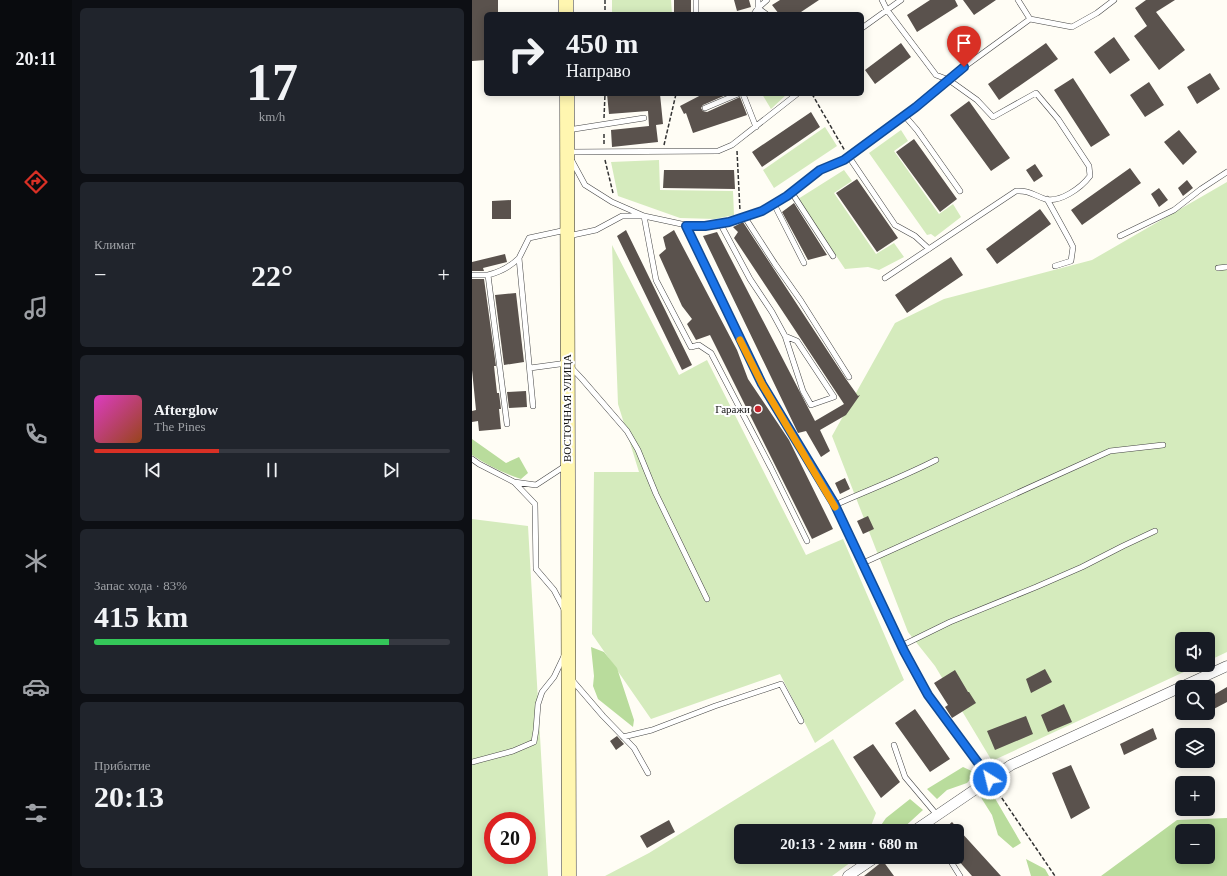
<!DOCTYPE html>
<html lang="ru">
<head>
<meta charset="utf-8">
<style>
	:root { --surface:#171b24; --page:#20242c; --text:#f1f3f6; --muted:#9ea1a6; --line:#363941; --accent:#d93025 }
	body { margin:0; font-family:"Times New Roman",serif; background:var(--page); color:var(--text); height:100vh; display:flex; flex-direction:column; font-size:15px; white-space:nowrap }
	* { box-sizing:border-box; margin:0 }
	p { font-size:13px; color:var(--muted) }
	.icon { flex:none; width:22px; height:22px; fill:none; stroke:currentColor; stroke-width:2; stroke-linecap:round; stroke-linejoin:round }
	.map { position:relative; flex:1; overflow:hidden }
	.details { display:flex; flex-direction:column; gap:8px; padding:8px; background:#0d0f14; width:400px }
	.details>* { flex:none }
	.top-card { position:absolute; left:12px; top:12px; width:380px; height:84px; border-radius:6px; box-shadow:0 2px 10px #0003; background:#171b24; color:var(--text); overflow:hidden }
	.fabs { position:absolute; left:703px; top:632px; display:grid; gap:8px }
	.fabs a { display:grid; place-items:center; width:40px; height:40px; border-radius:6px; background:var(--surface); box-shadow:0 2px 10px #0003; font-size:20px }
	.speed { position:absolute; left:12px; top:812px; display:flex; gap:8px; font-size:20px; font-weight:700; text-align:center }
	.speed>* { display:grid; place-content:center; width:52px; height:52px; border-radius:50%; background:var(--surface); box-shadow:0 2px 10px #0003; line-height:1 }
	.speed .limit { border:6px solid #d22; background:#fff; color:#111 }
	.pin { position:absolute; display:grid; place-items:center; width:34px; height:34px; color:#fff; margin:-41px -17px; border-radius:50% 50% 50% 0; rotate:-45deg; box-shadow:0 0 4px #0007 }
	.pin .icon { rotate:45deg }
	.me { position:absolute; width:44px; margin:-22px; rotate:324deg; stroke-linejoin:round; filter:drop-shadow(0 0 3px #0008) }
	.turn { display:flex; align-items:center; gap:14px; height:84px; padding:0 16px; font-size:18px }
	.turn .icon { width:52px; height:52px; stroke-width:2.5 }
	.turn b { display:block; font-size:28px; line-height:34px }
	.big { font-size:30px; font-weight:800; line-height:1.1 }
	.details .card { flex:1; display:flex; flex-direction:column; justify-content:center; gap:6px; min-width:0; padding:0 14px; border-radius:6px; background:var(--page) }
	.details .dial { align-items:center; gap:0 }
	.dial b { font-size:52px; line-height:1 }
	.song { display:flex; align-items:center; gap:12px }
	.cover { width:48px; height:48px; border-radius:6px; background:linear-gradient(135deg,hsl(310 70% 55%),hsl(20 70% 35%)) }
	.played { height:4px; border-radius:2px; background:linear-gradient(90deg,var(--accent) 35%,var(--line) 35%) }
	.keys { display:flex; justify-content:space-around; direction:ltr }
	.heat { display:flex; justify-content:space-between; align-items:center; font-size:22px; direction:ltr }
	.charge { height:6px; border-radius:3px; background:linear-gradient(90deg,#34c759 83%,var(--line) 0) }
	.trip { position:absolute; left:262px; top:824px; width:230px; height:40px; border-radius:6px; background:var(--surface); box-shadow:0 2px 10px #0003; font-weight:800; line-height:40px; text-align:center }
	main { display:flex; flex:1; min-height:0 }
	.tabs { display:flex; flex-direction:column; width:72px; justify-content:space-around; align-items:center; background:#090b0e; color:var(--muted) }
	.tabs .icon { width:28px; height:28px }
	.tabs .current { color:var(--accent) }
	.tabs b { font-size:18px; color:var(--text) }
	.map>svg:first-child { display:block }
</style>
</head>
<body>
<main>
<nav class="tabs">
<b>20:11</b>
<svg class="icon current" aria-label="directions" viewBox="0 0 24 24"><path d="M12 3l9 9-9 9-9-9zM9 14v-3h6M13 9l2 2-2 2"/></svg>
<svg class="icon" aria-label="music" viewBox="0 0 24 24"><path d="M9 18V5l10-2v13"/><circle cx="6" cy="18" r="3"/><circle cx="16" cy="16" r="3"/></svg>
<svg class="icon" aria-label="phone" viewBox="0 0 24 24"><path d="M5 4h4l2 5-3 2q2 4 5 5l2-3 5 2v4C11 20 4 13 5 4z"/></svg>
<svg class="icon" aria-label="climate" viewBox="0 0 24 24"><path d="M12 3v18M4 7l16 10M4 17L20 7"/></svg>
<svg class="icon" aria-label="car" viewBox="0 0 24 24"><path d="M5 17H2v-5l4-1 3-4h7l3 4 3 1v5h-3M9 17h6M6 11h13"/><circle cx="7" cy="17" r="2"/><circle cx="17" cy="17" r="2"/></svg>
<svg class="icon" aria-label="filters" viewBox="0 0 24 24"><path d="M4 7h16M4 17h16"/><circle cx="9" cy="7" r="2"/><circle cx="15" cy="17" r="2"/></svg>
</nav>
<section class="details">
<div class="card dial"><b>17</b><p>km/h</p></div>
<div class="card"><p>Климат</p>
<div class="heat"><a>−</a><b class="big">22°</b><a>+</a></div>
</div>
<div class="card">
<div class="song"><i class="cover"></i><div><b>Afterglow</b><p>The Pines</p></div></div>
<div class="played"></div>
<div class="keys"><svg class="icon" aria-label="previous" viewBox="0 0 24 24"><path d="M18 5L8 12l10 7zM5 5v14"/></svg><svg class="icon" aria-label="pause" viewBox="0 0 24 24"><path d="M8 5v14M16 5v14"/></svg><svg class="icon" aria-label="next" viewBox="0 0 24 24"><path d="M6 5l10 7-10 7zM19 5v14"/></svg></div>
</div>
<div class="card"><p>Запас хода · 83%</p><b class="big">415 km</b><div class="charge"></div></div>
<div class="card"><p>Прибытие</p><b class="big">20:13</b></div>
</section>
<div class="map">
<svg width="755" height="876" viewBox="0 0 755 876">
	<rect width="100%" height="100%" fill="#fffdf5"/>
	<!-- green -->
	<path fill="#d5ebbd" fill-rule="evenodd" d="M140,0h59l1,14h-60z
		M290,94h25l-16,15z
		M353,127l12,19 -63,42 -11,-18z
		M429,130l7,11 -14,10 45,63 14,-10 8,13 -26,20 -4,-3 -4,1 -58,-82z
		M187,160l1,30 73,1 1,24 -19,4 -35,-1 -62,-22 -7,-34z
		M372,170l8,11 -18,12 42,61 18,-11 10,14 -25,13 -11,-3 -23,2 -47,-70z
		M755,182v470l-19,9v-22h-26v26h17l-207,96 -57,-95 -27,-34 -76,-196 63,-113 49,-24 148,-39z
		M140,245l67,130 28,-15 99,195 37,-16 61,141 -89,63 -35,-69 -129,45 -59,-85 2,-162h45l-21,-68z
		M0,519l56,7 20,350h-76zM21,821h34v34h-34z
		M361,739l43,74 -7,18h-128v26h117l-26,19h-227l44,-23z"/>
	<!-- forest -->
	<path fill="#b9dc9c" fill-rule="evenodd" d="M0,439l34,24 13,-6 9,16 -7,6c-18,-6 -34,-14 -49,-24z
		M119,647l13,5 13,16 17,52 -1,7 -35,-28 -5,-13 1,-10z
		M491,767l13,6 -9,10 -20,7 -10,9 -10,-10z
		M521,795l28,48 -8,5 -15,-13 -6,-20 -12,-19z
		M438,799l13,11 -23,21h-23l9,-13z
		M755,818v58h-126l76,-56zM710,831h26v26h-26z
		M554,859l19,10 4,7h-18z"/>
	<!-- building -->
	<path fill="#5a524d" d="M0,0h26v14h-12v46l-14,1z
		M202,0h17v14h-17z
		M262,0h15l2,7 -14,4z
		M308,0h39l-21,14h-19l-7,-9z
		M458,0h25l3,6 -41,26 -10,-17z
		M491,0h33l-22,15z
		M674,0h29l-19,12 29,38 -26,20 -25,-34 13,-10 -12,-18z
		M642,37l16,23 -20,14 -16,-22z
		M429,43l10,14 -36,27 -10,-14z
		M574,43l12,16 -59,41 -11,-16z
		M738,73l10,16 -23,15 -10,-17z
		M601,78l37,57 -19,12 -37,-57z
		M677,82l15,23 -19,12 -15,-22z
		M135,94h53l3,30 -7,1 2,17 -46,5 -1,-17 38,-4 -1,-15 -39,3z
		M231,94h25l-25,11 -2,3 2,3 4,1 33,-15 7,18 -54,18 -7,-20 -2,1 -4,-8z
		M497,101l41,57 -19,13 -41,-56z
		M339,112l9,15 -58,40 -10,-15z
		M707,130l18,22 -14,13 -19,-23z
		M442,139l43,60 -17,13 -44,-60z
		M563,164l8,12 -9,6 -8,-12z
		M658,168l11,15 -59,42 -11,-15z
		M192,170h70l1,19 -72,-1z
		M385,179l41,59 -21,14 -41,-59z
		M715,180l6,8 -10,8 -5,-8z
		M687,188l9,12 -9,7 -8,-13z
		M39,200v19h-19v-18z
		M322,203l33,52 -19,5 -26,-48z
		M568,209l11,15 -54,40 -11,-15z
		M271,222l103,157 12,17 2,-1 -14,20 -26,15 10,21 -9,6 -15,-26 -8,2 -95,-197 14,-4 98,189 29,-17 -110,-166 4,-6 -5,-5z
		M154,230l66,135 -10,5 -65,-134z
		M202,230l63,120 11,29 41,61 44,89 -21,10 -102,-204 -14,5 -9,-16 5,-5 -10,-13 -23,-51 7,-6 -3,-12z
		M33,254l2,8 -24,6 1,3h-12v-9z
		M479,257l12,18 -56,38 -12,-18z
		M0,279h12l12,87h-2l3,27h2l2,16h-2l2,20 -22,2 -1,-10 -6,1v-11l4,-1 -4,-40z
		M44,293l8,69 -20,3 -9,-70z
		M54,391l1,16 -18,1 -2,-16z
		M373,478l5,11 -10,5 -5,-11z
		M396,516l6,13 -11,5 -6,-13z
		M573,669l7,13 -21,11 -5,-14z
		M483,670l13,22h1l7,11 -24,15 -7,-11 3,-2 -14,-22z
		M755,687v15l-19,10v-14z
		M592,704l8,18 -24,10 -7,-17z
		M443,709l35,50 -20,13 -35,-49z
		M554,716l7,18 -38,16 -8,-19z
		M681,728l4,11 -33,16 -4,-11z
		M145,736l7,8 -8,6 -6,-9z
		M401,744l27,38 -19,16 -28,-41z
		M599,765l19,43 -19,11 -19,-46z
		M197,820l6,12 -28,16 -7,-12z
		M480,822l8,9 41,45h-29l-15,-17v-28h-15z
		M411,861l11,15h-30z"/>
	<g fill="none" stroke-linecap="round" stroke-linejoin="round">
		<defs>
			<path id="lane" d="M224,0v14
				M286,0v8l8,6
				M410,0l5,10 49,65 13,5 28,20 16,17 43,-24 22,26 31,47 1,10c-9,12 -30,27 -45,23 -12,-4 -16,-9 -29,-8l-131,87
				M546,0l12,19
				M286,8l9,-8
				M282,14l4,-6v-3
				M390,28l39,-28
				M271,94l13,33
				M233,108l33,-14
				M432,115l13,15 43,61
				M96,130l76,-12
				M97,152l149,-1 14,-6 65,-51
				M377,157l46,68 20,11 14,13
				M100,161l13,24 27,17 32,14 42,9 19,1 24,-4 33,-11 25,-15 33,-26 24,-10 72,-53 48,-40 66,-48 42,8 25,-14 17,-13
				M320,193l41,63
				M575,199l22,40 4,8 -2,14 -16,5
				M302,204l30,59
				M272,216l31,48 26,37 48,76
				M248,223l30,56 22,33 13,24 18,55 8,14 23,-8 -37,-56 -12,-5
				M214,225l76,159 72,119 70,148 24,44 62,84
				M96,236l28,-6 26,-14h22l12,64 35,67 8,-2 12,8 60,115 36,73
				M648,236l54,-26 27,-21 26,-17
				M746,268l9,-1
				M0,275h16
				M58,368l37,-5 15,16 45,52 11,19 18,44 51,105
				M61,406l-14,-148 10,-20 37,-8
				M35,424l-19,-149c12,-3 22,-8 31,-17
				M0,459l7,5 35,18 22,3 29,-19
				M42,482l21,22 1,65 18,21 10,19
				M363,505c33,-15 68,-28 101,-45
				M391,563l247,-112 53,-6
				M429,646l49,-24 86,-35 46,-20 41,-21 32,-15
				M100,680l31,36 31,32 14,25
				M151,737l29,-7 63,-24 66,-22 20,37
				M422,745l11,32 32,38
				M0,762l41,-11 21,-9 2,-12 2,-26 4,-12 12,-15 10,-21
				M476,857l12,19"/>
			<path id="street" d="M442,831l97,-66 216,-99
				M376,876l28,-19"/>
			<path id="secondary" d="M94,0v14
				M95,94l2,782"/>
		</defs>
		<!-- lane casing -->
		<use href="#lane" stroke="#444" stroke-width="6"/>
		<!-- street casing -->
		<use href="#street" stroke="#444" stroke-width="11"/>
		<!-- secondary casing -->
		<use href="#secondary" stroke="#333" stroke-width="15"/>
		<!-- path -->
		<path stroke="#333" stroke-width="1.5" stroke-dasharray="4 2" stroke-linecap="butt" d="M133,0v14
			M248,14h4
			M340,94l33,57
			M132,118l1,-24
			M132,144v-12
			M192,145l12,-51
			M265,151l3,60
			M133,160l8,33
			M523,788l60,88"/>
		<!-- lane -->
		<use href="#lane" stroke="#fff" stroke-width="5"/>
		<!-- street -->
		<use href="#street" stroke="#fff" stroke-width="10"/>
		<!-- secondary -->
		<use href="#secondary" stroke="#fff6b0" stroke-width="14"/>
	</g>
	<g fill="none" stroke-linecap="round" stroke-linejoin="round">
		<defs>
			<path id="route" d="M492,67l-48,40 -72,53 -24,10 -33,26 -25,15 -33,11 -24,4h-19l76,158 72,119 70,148 24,44 62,84"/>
		</defs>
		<!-- route casing -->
		<use href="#route" stroke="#114b97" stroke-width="10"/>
		<!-- route -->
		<use href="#route" stroke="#1a73e8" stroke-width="7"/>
		<!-- slow -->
		<path stroke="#f59e0b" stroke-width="7" d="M268,340l22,44 73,123"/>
	</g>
	<!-- markers -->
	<circle fill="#c4262e" stroke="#fff" stroke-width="1.5" cx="286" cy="409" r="4"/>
	<g text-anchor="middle" stroke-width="4" stroke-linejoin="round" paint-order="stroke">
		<!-- street labels -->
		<g font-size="11" fill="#111" stroke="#fff">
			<text transform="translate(95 408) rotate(-90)" y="4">ВОСТОЧНАЯ УЛИЦА</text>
		</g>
		<!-- poi labels -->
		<g font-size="11" fill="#111" stroke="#fff" text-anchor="end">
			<text x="278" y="413">Гаражи</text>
		</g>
	</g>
</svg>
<div class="fabs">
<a><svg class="icon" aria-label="sound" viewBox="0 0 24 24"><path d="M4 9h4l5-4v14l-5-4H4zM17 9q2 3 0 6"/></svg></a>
<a><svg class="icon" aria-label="search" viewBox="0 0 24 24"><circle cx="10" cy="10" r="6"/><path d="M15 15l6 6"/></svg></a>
<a><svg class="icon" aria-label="layers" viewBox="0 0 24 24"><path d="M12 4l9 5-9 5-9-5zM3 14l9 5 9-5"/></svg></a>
<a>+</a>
<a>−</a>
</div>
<div class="speed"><div class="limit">20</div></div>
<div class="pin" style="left:492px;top:67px;background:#d93025"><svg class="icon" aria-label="arrive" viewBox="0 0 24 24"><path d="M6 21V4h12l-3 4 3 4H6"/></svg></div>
<svg class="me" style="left:518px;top:779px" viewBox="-20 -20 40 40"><circle r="17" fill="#1a73e8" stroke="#fff" stroke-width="3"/><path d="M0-11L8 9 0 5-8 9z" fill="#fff"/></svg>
<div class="trip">20:13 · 2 мин · 680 m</div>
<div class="top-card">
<div class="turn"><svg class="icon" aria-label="right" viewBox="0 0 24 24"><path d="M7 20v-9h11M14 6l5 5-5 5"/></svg><div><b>450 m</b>Направо</div></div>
</div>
</div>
</main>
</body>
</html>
